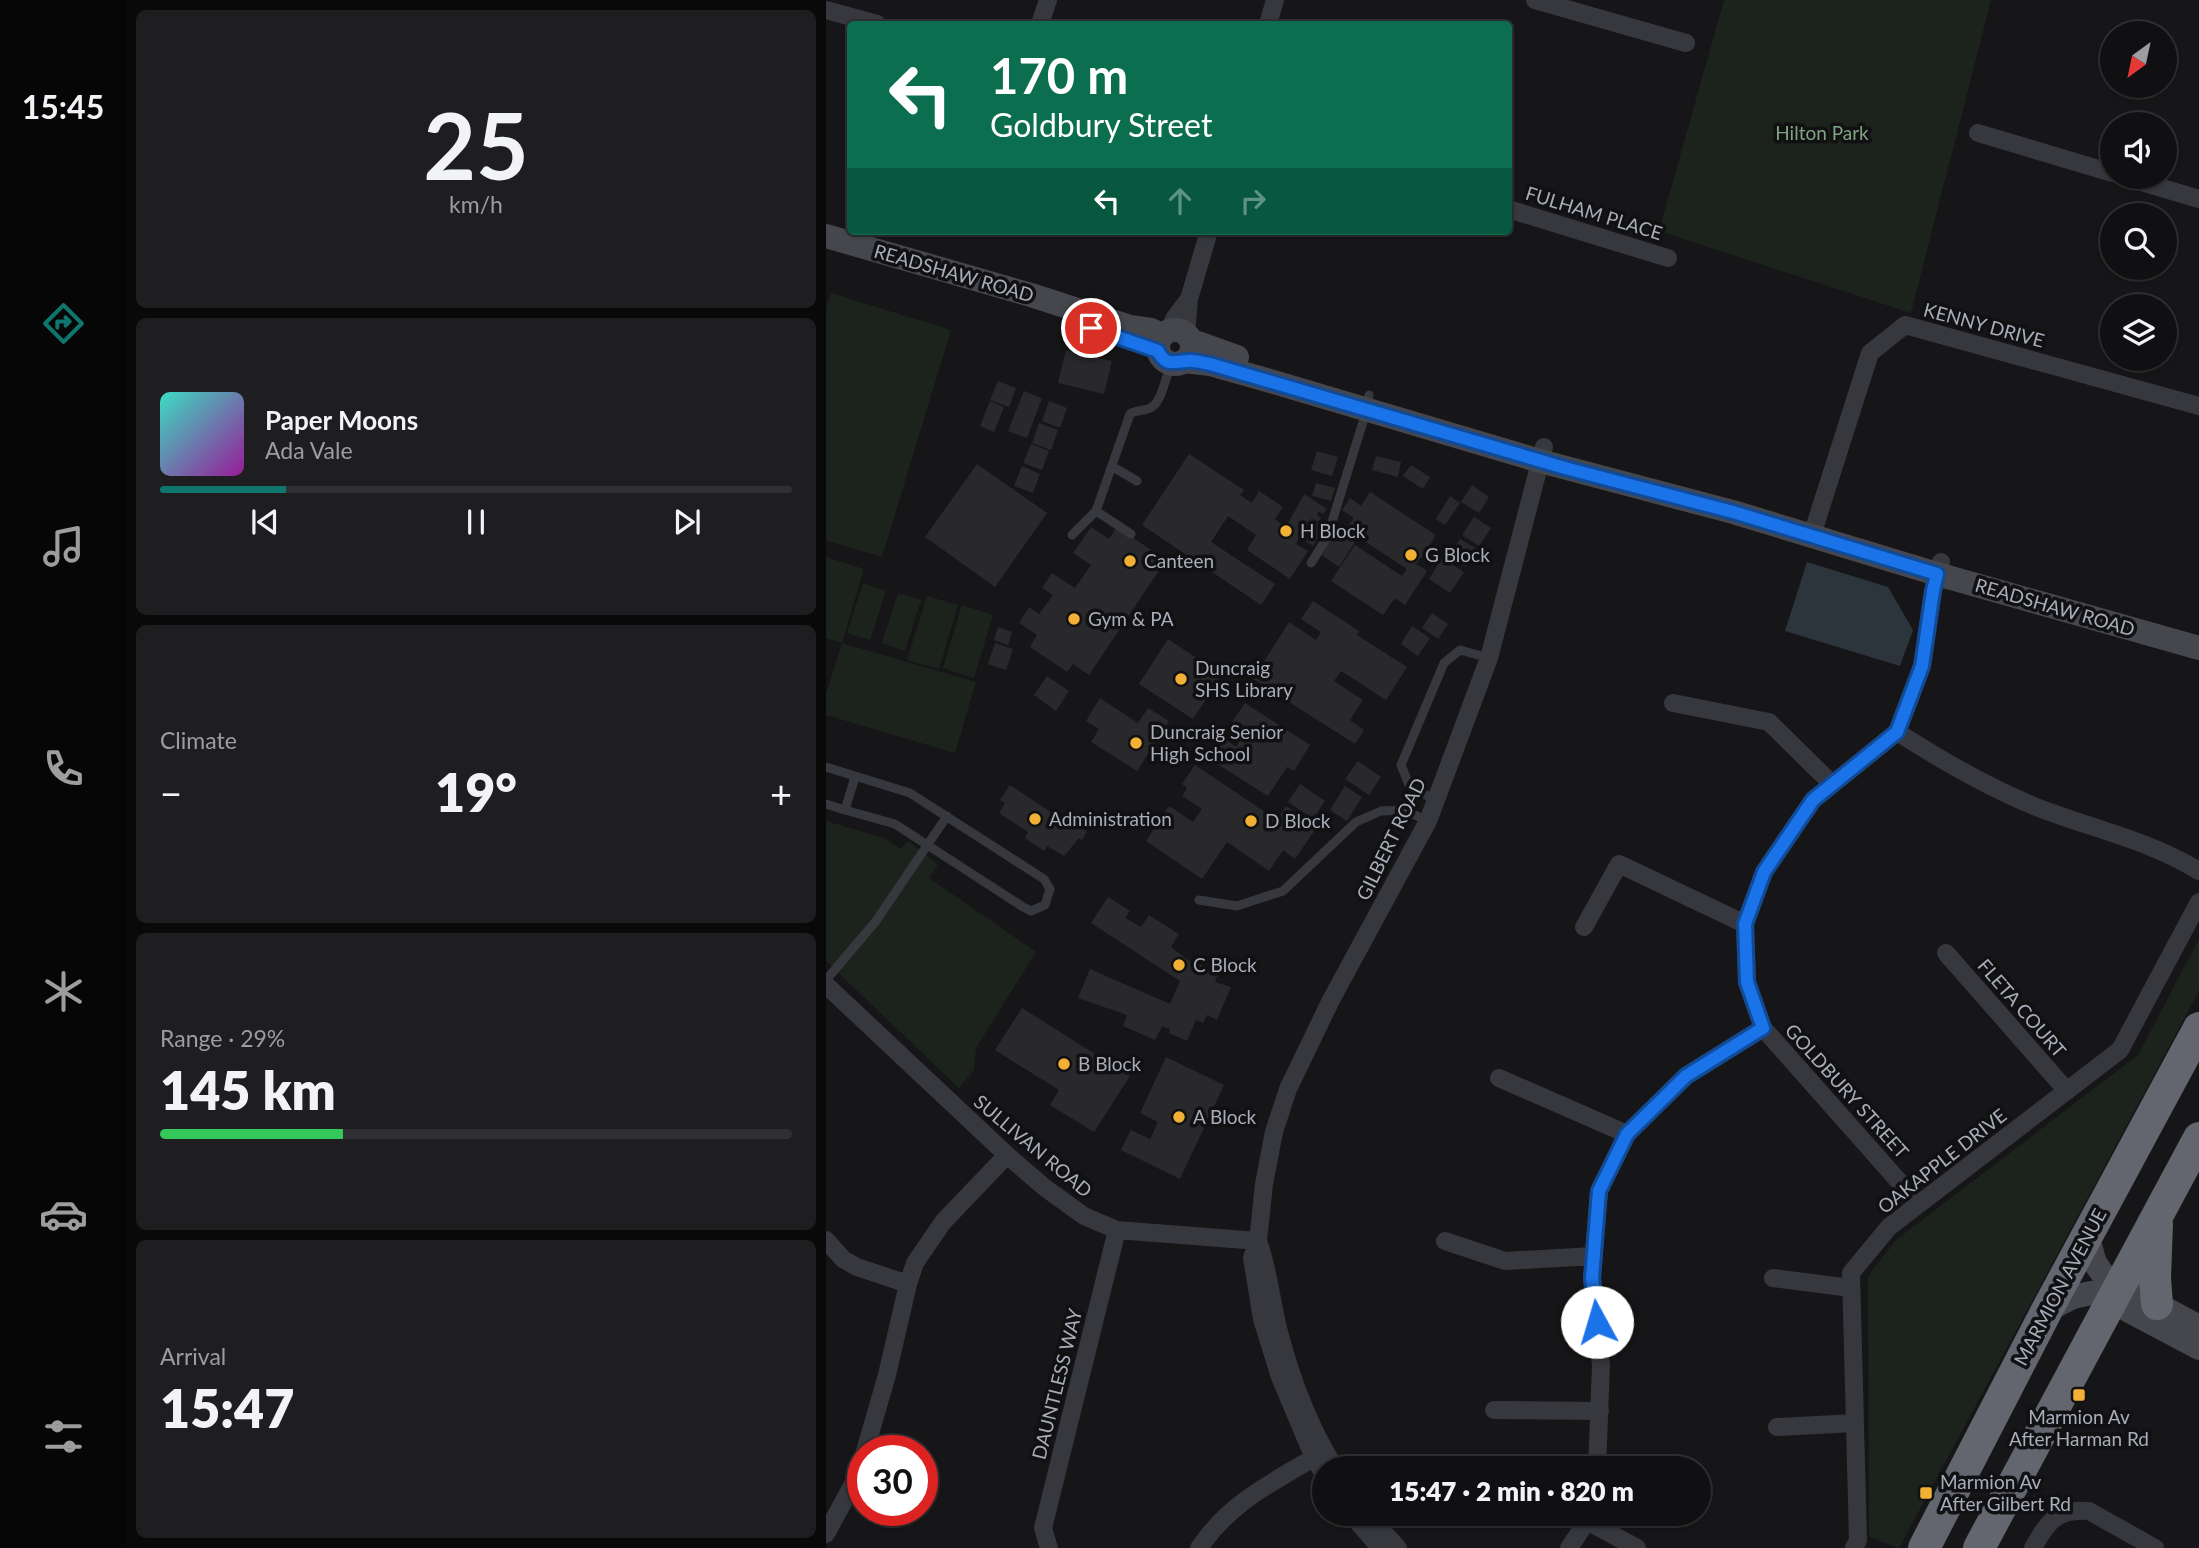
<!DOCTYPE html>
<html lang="en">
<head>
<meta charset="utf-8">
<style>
	:root { --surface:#101012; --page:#1e1e20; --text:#f1f3f6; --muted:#9c9d9f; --line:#303032; --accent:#0f766e }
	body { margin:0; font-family:Lato,sans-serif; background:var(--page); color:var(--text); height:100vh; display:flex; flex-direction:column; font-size:26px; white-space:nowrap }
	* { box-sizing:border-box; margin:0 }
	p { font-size:23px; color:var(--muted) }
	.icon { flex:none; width:38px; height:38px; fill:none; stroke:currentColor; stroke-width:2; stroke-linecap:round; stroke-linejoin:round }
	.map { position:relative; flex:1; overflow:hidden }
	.side { display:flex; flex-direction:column; gap:10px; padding:10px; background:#09090a; width:700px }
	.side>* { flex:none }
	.banner { position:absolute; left:21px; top:21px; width:665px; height:214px; border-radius:7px; box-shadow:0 2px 5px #0004,0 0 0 2px var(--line); background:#0b6e4f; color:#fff; overflow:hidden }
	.needle { width:46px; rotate:213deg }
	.controls { position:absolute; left:1274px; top:21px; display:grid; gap:14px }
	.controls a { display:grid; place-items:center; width:77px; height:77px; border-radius:50%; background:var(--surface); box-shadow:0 2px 5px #0004,0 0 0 2px var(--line); font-size:35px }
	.speed { position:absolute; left:21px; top:1435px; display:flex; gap:14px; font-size:35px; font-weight:700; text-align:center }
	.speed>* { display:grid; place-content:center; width:91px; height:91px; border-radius:50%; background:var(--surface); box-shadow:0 2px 5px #0004,0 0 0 2px var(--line); line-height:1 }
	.speed .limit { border:10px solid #d22; background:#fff; color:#111 }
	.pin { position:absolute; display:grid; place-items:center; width:60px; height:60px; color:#fff; margin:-30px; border:4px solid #fff; border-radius:50%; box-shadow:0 2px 7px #0007 }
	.me { position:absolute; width:77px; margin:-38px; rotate:354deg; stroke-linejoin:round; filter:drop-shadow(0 0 5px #0008) }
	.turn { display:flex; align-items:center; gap:24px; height:147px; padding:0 28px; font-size:32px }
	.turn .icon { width:91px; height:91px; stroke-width:2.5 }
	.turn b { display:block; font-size:49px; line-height:60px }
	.lanes { display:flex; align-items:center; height:66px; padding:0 28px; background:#0003; justify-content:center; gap:35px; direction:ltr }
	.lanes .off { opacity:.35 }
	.big { font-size:52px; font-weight:800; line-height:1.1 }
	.side .card { flex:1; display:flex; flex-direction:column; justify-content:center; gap:10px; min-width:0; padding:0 24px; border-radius:10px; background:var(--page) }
	.side .dial { align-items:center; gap:0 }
	.dial b { font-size:91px; line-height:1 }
	.song { display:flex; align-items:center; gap:21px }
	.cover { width:84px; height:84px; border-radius:10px; background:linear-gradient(135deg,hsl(170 70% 55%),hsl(300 70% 35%)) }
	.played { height:7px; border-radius:4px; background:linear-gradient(90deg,var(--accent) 20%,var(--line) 20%) }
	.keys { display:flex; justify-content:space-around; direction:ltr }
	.heat { display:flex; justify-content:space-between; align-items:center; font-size:38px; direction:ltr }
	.charge { height:10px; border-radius:5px; background:linear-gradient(90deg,#34c759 29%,var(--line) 0) }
	.trip { position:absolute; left:486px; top:1456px; width:399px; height:70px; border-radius:35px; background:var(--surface); box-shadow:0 2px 5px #0004,0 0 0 2px var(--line); font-weight:800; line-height:70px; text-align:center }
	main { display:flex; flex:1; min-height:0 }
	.dock { display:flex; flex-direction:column; width:126px; justify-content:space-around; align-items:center; background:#060607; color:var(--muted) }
	.dock .icon { width:49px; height:49px }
	.dock .selected { color:var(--accent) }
	.dock b { font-size:32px; color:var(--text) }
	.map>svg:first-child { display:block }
</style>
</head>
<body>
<main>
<nav class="dock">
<b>15:45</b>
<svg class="icon selected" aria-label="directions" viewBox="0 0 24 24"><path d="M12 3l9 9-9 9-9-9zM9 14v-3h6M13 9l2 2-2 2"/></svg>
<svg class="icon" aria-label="music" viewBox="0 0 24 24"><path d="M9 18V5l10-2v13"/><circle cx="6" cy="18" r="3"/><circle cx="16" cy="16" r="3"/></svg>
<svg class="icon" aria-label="phone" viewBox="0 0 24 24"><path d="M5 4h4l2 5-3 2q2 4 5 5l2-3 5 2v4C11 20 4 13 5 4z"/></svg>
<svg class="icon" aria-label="climate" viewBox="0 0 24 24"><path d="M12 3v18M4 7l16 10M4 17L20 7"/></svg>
<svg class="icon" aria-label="car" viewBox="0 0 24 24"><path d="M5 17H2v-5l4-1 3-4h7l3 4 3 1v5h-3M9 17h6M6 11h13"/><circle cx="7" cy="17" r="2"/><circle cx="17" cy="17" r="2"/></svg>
<svg class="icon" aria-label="filters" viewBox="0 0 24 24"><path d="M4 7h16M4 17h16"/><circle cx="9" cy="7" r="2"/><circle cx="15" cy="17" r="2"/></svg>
</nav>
<section class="side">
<div class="card dial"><b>25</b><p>km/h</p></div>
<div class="card">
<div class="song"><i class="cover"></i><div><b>Paper Moons</b><p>Ada Vale</p></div></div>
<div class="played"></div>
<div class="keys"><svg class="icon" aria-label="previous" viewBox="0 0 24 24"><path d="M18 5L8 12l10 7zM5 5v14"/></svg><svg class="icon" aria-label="pause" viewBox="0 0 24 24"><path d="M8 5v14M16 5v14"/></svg><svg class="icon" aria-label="next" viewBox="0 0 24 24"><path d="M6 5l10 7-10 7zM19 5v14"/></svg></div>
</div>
<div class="card"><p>Climate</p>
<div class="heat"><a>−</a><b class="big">19°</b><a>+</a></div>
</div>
<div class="card"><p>Range · 29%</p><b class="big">145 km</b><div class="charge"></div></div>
<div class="card"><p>Arrival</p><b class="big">15:47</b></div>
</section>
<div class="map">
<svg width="1373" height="1548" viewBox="0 0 1373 1548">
	<rect width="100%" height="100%" fill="#161618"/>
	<!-- green -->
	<path fill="#1c231d" d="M898,0h267l-80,313 -252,-82z
		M5,293l120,37 -69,227 -56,-17v-233z
		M0,557l38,12 -22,74 134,39 -21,71 -129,-38v-21l16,-51 -16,-5z
		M37,583l23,8 -16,49 -23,-7z
		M72,593l23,7 -16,51 -23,-8z
		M101,596l31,9 -19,64 -32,-9z
		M136,605l31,10 -19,63 -31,-10z
		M0,821l58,17 17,11 7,-8 30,23 -9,14 107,74 -60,96 -2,22 -15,18 -133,-127z
		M1373,939v52l-300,557 -30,-11 -1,-261 28,-36 242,-185z"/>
	<!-- water -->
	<path fill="#2c353c" d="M981,562l81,25 25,43 -13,36 -115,-35z"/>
	<!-- building -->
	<path fill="#29292c" d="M240,350l46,11 -8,33 -46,-11z
		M172,381l18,7 -7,19 -19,-7z
		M198,391l18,7 -15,40 -19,-7z
		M164,401l14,6 -10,25 -14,-6z
		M223,401l18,7 -7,20 -18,-7z
		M213,423l19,7 -7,20 -19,-7z
		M205,444l18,7 -7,19 -19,-7z
		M491,451l21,6 -6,19 -21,-6z
		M363,454l55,36 -4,5 12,8 7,-12 24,16 -8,12 11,8 18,-33 23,15 -4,5 -4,-3 -2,4 4,3 -3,4 -10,-5 16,11 -11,18 -13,-9 -4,7 12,7 -18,28 -43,-29 9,-15 -28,-19 -17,26 64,42 -14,21 -119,-80z
		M550,456l25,6 -3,15 -26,-7z
		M151,464l70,49 -52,74 -70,-50z
		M585,465l19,12 -7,12 -20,-13z
		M196,466l18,8 -7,19 -19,-7z
		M490,483l19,5 -4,13 -19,-5z
		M646,485l17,12 -10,16 -18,-11z
		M544,492l66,43 -8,13 8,6 -6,9 -9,-6 -5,7 11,7 -22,34 -10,-7 -12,17 -52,-34 24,-36 47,31 5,-7 -61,-40 8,-11 -12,-8 8,-12 11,8z
		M624,496l10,7 -15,22 -9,-6z
		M648,517l17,11 -12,18 -17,-11z
		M265,527l18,12 8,-12 49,33 -77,115 -16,-11 -6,8 -37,-25 7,-12 -18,-12 10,-16 10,7 12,-16 2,-3 -11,-7 10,-15 23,15 16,-23 -18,-12z
		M511,530l18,12 -16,25 -17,-12z
		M634,539l17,10 -11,18 -17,-11z
		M616,558l22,14 -14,21 -21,-14z
		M487,601l46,30 -2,4 50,32 -21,33 -45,-29 -7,10 29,19 -13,20 14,10 -9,14 -102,-65 36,-57 27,18 5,-8 -20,-13z
		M606,613l16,11 -10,15 -16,-11z
		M586,626l18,12 -12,18 -17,-12z
		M172,627l14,5 -4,13 -14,-5z
		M342,639l54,36 -29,44 -54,-35z
		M169,643l18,6 -7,21 -18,-6z
		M221,676l22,15 -13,20 -22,-16z
		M274,698l38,25 10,-15 21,13 -32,50 -46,-29 8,-13 -13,-8z
		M419,703l65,42 -16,26 -7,-4 -19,29 -57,-36 14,-21 11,8 8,-13 -14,-9z
		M532,761l23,16 -12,18 -24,-16z
		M369,765l82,55 9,-14 31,21 -22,32 -12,-9 -14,21 -42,-29 -25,37 -56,-38 23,-35 24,16 9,-13 -20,-13 5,-8 -5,-4z
		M474,784l25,17 -12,18 -25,-17z
		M184,785l65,43 2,-3 10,6 -5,9 -3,-2 -15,18 -17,-10 -3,5 -19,-13 3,-6 -29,-19 6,-10 -5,-3z
		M519,786l17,11 -15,24 -17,-11z
		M282,897l22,14 -5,7 16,9 8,-12 30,19 -8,13 17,13 31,12 -4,10 16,5 -14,33 -10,-5 -4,8 -7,-3 -9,21 -18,-8 1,-4 -8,-3 -7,14 -32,-14 4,-11 -49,-17 12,-29 80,35 10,-23 -89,-58z
		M196,1008l108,68 -36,56 -44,-27 9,-15 -64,-40z
		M340,1057l58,28 -44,94 -59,-29 10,-20 19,9 8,-17 -18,-9z"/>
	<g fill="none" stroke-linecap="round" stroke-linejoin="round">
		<!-- lane -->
		<path stroke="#37383d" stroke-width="9" d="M287,467l24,14
			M270,511l35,23
			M246,535l24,-24 34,-97c7,-5 14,-2 22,-7 11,-8 13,-31 20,-43
			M485,563l16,-25 36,-116 6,-27
			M0,767l84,26 134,86 6,10 -5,16 -14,6 -8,-4 -128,-83 -50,-14 10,-33
			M610,800l-26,-13 -9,-22 43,-102 16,-13 29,8
			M0,804l19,6
			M373,900l38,6 46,-15 73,-69 25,-11 23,-1 24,11
			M0,980l50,-59 71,-105"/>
		<!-- street -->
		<path stroke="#37383d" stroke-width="18" d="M709,0l151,43
			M0,10l51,14
			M214,24l8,-24
			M442,24l7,-24
			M1152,133l134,40
			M1299,177l74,22
			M682,209l160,49
			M343,331l5,-12 15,-20
			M360,334l3,-35 20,-68
			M986,535l58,-182 35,-28 294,81
			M847,703l96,19 63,62
			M1071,732c44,28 88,54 137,74 55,22 115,34 165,65
			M758,927l35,-63 126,60
			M1120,953l121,138
			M0,985l181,170 37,32 40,29 33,14 141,11
			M673,1078l128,56
			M1093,1204l-156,-176 -16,-46 -2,-58 19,-52 49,-72 84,-68 25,-66 11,-75 8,-29
			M0,1240l17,19 14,8 51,17
			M432,1241c11,29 13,61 21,91 12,46 31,96 56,136
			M619,1241l60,20 89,-5
			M947,1278l78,10
			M668,1410l106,1
			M951,1427l78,-4
			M39,1451l22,-76 21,-91 7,-21 28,-41 64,-67
			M771,1468l4,-103 -9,-87 7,-87 28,-57 59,-58 77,-48
			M499,1476l-11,-18 -34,-81 -18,-58 -10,-61 6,-17 6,-57 10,-52 14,-43 43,-89 97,-179 8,-21 53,-142 55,-211
			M525,1514l29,34
			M541,1514l31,34
			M761,1521l50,27
			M0,1534l27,-50 10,-28
			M223,1548l-6,-20 74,-298
			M373,1548c32,-47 76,-67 123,-95
			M743,1548l18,-27 2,-7
			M1028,1548l4,-8 -7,-267 38,-46 231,-177 79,-148
			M1207,1548c14,-26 24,-40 56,-37l66,37"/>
		<!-- secondary -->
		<path stroke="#45474d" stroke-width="24" d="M0,236l205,59 99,32 21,3 11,5
			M332 347a17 17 0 1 1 34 0a17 17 0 1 1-34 0Z
			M366,346l6,-3 39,14
			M358,361l26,3 67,19 263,78 193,51 204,62 262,74
			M1261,1235l8,28 34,48 70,37
			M1221,1310l26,-13 18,-4 47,1 61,33"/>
		<!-- highway -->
		<path stroke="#63666e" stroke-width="32" d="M1331,1224l-2,54 2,26
			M1098,1548l123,-238 152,-282
			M1153,1548l220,-410"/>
	</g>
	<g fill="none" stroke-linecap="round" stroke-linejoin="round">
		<defs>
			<path id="route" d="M265,328l67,23c7,15 15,11 29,10 7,-1 15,2 23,3l355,104 168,44 204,62 -4,17 -11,75 -25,66 -84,68 -49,72 -19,52 2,58 16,46 -77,48 -59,58 -28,57 -7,87 5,44"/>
		</defs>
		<!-- route casing -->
		<use href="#route" stroke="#114b97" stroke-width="18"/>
		<!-- route -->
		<use href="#route" stroke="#1a73e8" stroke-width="12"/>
	</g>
	<!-- markers -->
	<g fill="#f2b134" stroke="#111113" stroke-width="2.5">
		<circle cx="460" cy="531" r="7"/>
		<circle cx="585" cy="555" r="7"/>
		<circle cx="304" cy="561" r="7"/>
		<circle cx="248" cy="619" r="7"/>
		<circle cx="355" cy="679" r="7"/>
		<circle cx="310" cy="743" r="7"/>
		<circle cx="209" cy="819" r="7"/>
		<circle cx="425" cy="821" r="7"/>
		<circle cx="353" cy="965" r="7"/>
		<circle cx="238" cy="1064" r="7"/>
		<circle cx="353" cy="1117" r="7"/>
		<rect x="1246" y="1388" width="14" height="14" rx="3.5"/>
		<rect x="1093" y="1486" width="14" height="14" rx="3.5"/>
	</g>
	<g text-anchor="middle" stroke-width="7" stroke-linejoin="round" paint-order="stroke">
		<!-- park labels -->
		<g font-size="19" fill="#7fa381" stroke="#111113">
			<text x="996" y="140">Hilton Park</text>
		</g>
		<!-- street labels -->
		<g font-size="19" fill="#a8adb8" stroke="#111113">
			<text transform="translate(768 213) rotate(17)" y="7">FULHAM PLACE</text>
			<text transform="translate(128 273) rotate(16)" y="7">READSHAW ROAD</text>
			<text transform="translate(1158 325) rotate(15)" y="7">KENNY DRIVE</text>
			<text transform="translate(1229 607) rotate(16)" y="7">READSHAW ROAD</text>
			<text transform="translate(565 839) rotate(-64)" y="7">GILBERT ROAD</text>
			<text transform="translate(1196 1008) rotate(49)" y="7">FLETA COURT</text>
			<text transform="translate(1021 1091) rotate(48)" y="7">GOLDBURY STREET</text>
			<text transform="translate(207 1146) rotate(40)" y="7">SULLIVAN ROAD</text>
			<text transform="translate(1116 1161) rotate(-38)" y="7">OAKAPPLE DRIVE</text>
			<text transform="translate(1234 1287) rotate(-62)" y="7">MARMION AVENUE</text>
			<text transform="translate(231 1384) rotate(-76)" y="7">DAUNTLESS WAY</text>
		</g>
		<!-- poi labels -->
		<g font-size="19" fill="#a8adb8" stroke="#111113" text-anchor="start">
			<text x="474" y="538">H Block</text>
			<text x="599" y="562">G Block</text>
			<text x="318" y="568">Canteen</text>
			<text x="262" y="626">Gym &amp; PA</text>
			<text x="369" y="675">Duncraig<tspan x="369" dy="22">SHS Library</tspan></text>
			<text x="324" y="739">Duncraig Senior<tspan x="324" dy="22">High School</tspan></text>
			<text x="223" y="826">Administration</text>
			<text x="439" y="828">D Block</text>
			<text x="367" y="972">C Block</text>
			<text x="252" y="1071">B Block</text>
			<text x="367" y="1124">A Block</text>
			<text x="1253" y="1424" text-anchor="middle">Marmion Av<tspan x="1253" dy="22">After Harman Rd</tspan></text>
			<text x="1114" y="1489">Marmion Av<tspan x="1114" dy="22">After Gilbert Rd</tspan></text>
		</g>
	</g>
</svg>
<div class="controls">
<a><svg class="needle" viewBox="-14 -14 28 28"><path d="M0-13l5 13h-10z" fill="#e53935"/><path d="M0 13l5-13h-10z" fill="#9c9d9f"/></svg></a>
<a><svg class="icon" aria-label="sound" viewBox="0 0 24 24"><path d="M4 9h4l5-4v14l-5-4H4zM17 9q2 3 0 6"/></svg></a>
<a><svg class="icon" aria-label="search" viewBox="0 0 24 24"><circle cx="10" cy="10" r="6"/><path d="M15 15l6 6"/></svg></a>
<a><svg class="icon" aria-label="layers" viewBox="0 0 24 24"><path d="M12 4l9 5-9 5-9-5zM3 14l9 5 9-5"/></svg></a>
</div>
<div class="speed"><div class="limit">30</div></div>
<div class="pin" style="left:265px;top:328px;background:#d93025"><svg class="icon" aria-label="arrive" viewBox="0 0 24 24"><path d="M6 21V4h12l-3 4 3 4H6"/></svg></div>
<svg class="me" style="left:771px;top:1322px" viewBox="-20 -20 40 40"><circle r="19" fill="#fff"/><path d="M0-13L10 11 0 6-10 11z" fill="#1a73e8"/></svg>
<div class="trip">15:47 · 2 min · 820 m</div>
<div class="banner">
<div class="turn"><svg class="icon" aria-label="left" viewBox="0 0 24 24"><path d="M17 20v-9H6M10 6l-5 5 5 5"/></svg><div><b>170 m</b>Goldbury Street</div></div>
<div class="lanes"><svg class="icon" aria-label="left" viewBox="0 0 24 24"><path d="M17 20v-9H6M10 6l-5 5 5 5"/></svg><svg class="icon off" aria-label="ahead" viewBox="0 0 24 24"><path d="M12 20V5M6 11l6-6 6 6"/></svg><svg class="icon off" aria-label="right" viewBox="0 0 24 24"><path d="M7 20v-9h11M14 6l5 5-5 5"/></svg></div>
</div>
</div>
</main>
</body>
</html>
